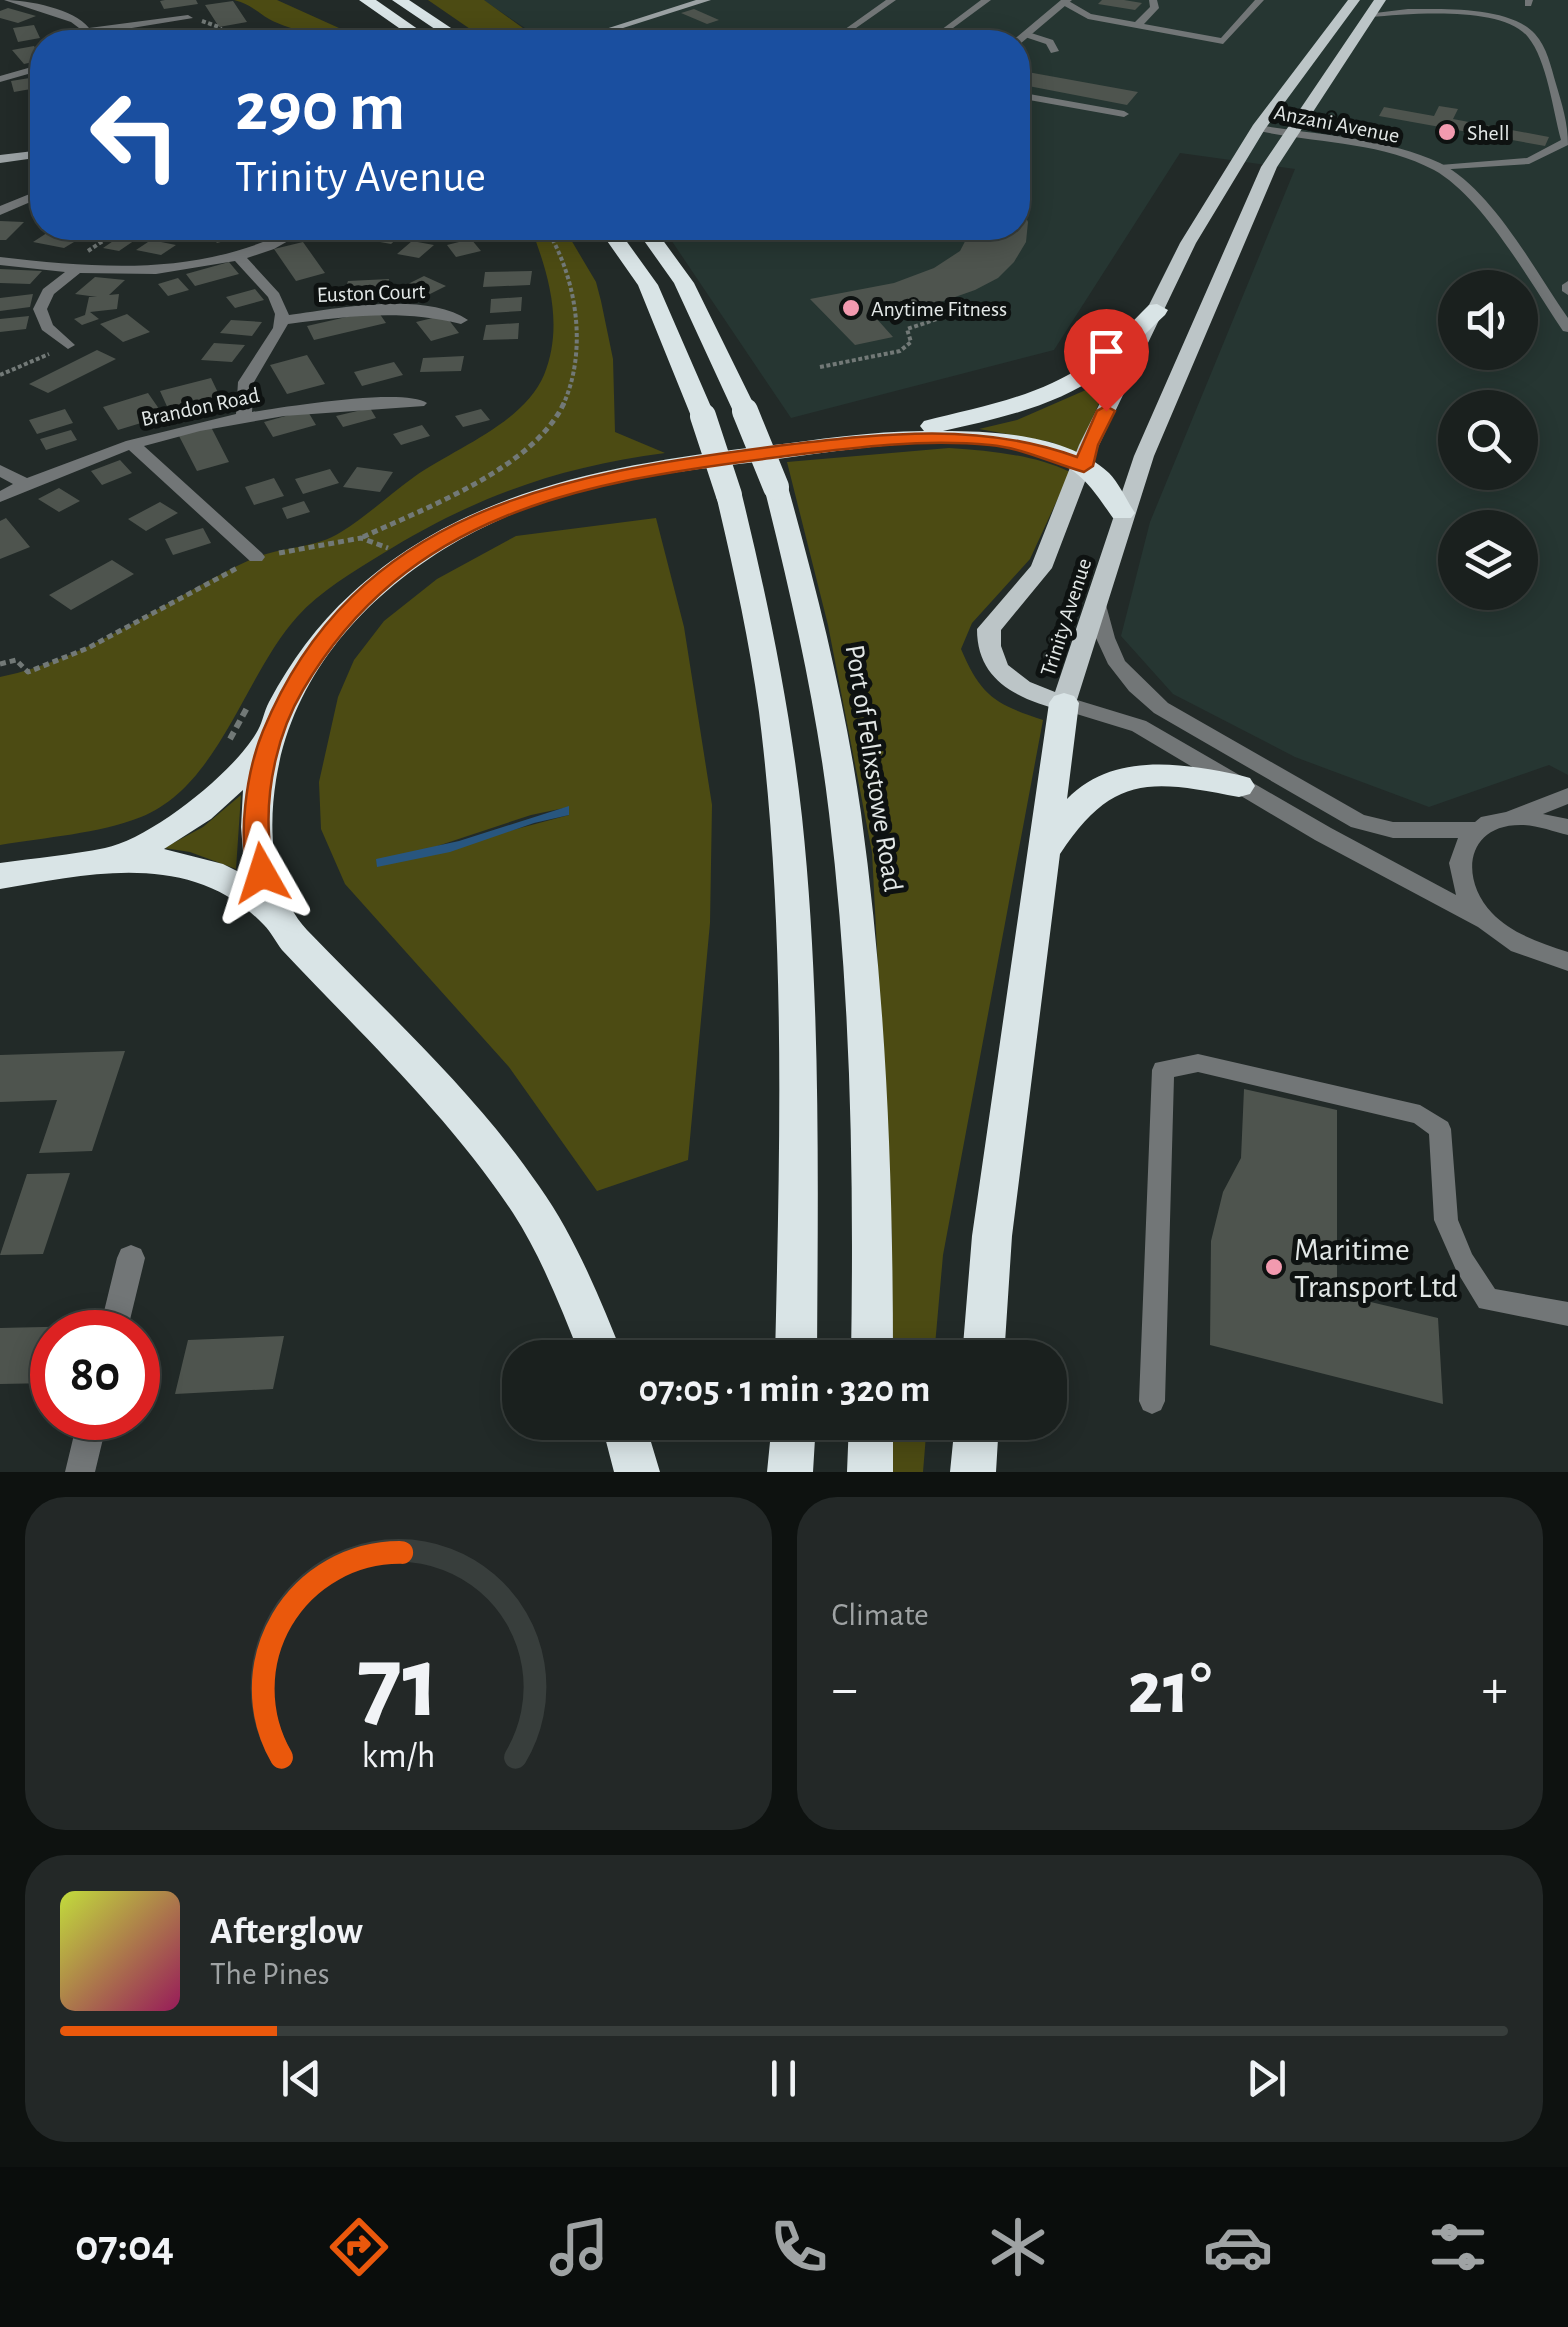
<!DOCTYPE html>
<html lang="en">
<head>
<meta charset="utf-8">
<style>
	:root { --surface:#1a201e; --page:#232827; --text:#f1f3f6; --muted:#9fa3a4; --line:#383e3c; --accent:#ea580c }
	body { margin:0; font-family:"Alegreya Sans",sans-serif; background:var(--page); color:var(--text); height:100vh; display:flex; flex-direction:column; font-size:38px; white-space:nowrap }
	* { box-sizing:border-box; margin:0 }
	p { font-size:32px; color:var(--muted) }
	.icon { flex:none; width:55px; height:55px; fill:none; stroke:currentColor; stroke-width:2; stroke-linecap:round; stroke-linejoin:round }
	.map { position:relative; height:1472px; overflow:hidden }
	.drawer { display:flex; flex-direction:column; gap:25px; padding:25px; background:#0e1210; flex:1 }
	.drawer>* { flex:none }
	.banner { position:absolute; left:30px; top:30px; width:1000px; height:210px; border-radius:40px; box-shadow:0 5px 25px #0003,0 0 0 2px var(--line); background:#1a4fa0; color:#fff; overflow:hidden }
	.tools { position:absolute; left:1438px; top:270px; display:grid; gap:20px }
	.tools a { display:grid; place-items:center; width:100px; height:100px; border-radius:50%; background:var(--surface); box-shadow:0 5px 25px #0003,0 0 0 2px var(--line); font-size:50px }
	.speed { position:absolute; left:30px; top:1310px; display:flex; gap:20px; font-size:50px; font-weight:700; text-align:center }
	.speed>* { display:grid; place-content:center; width:130px; height:130px; border-radius:50%; background:var(--surface); box-shadow:0 5px 25px #0003,0 0 0 2px var(--line); line-height:1 }
	.speed .limit { border:15px solid #d22; background:#fff; color:#111 }
	.pin { position:absolute; display:grid; place-items:center; width:85px; height:85px; color:#fff; margin:-102px -42px; border-radius:50% 50% 50% 0; rotate:-45deg; box-shadow:0 0 10px #0007 }
	.pin .icon { rotate:45deg }
	.me { position:absolute; width:110px; margin:-55px; rotate:354deg; stroke-linejoin:round; filter:drop-shadow(0 0 8px #0008) }
	.turn { display:flex; align-items:center; gap:35px; height:210px; padding:0 40px; font-size:45px }
	.turn .icon { width:130px; height:130px; stroke-width:2.5 }
	.turn b { display:block; font-size:70px; line-height:85px }
	.big { font-size:75px; font-weight:700; line-height:1.1 }
	.drawer .tile { flex:1; display:flex; flex-direction:column; justify-content:center; gap:15px; min-width:0; padding:0 35px; border-radius:40px; background:var(--page) }
	.drawer .dial { align-items:center; gap:0 }
	.dial svg { height:260px; overflow:visible; fill:none; stroke:var(--line); stroke-width:7; stroke-linecap:round; text-anchor:middle }
	.dial text { fill:var(--text); stroke:none }
	.song { display:flex; align-items:center; gap:30px }
	.cover { width:120px; height:120px; border-radius:15px; background:linear-gradient(135deg,hsl(70 70% 55%),hsl(330 70% 35%)) }
	.played { height:10px; border-radius:5px; background:linear-gradient(90deg,var(--accent) 15%,var(--line) 15%) }
	.keys { display:flex; justify-content:space-around; direction:ltr }
	.heat { display:flex; justify-content:space-between; align-items:center; font-size:55px; direction:ltr }
	.drawer .tiles { flex:1; display:grid; gap:25px; grid-template-columns:1fr 1fr }
	.tile:last-child { grid-column:span 2 }
	.trip { position:absolute; left:502px; top:1340px; width:565px; height:100px; border-radius:40px; background:var(--surface); box-shadow:0 5px 25px #0003,0 0 0 2px var(--line); font-weight:700; line-height:100px; text-align:center }
	.tab-bar { display:flex; height:160px; justify-content:space-around; align-items:center; background:#0a0d0c; color:var(--muted) }
	.tab-bar .icon { width:70px; height:70px }
	.tab-bar .current { color:var(--accent) }
	.tab-bar b { font-size:45px; color:var(--text) }
	.map>svg:first-child { display:block }
</style>
</head>
<body>
<div class="map">
<svg width="1568" height="1472" viewBox="0 0 1568 1472">
	<rect width="100%" height="100%" fill="#222a28"/>
	<!-- built -->
	<path fill="#263632" fill-rule="evenodd" d="M483,0h1085v775l-19,-10 -120,42 -134,-50 -122,-63 -52,-58 29,-114 145,-353 -115,-16 -126,197 -263,68 -128,-190h355v-186h-480l-7,-10zM1455,288h65v64h-65zM1455,408h65v64h-65zM1455,528h65v64h-65z"/>
	<!-- green -->
	<path fill="#4c4b13" fill-rule="evenodd" d="M234,0h43l93,42c-23,1 -80,-11 -101,-23 -13,-8 -19,-15 -35,-19z
		M428,0h56l54,39 -49,3z
		M531,228h33l32,54 5,19 12,58 2,73 50,21c-107,14 -191,44 -283,101 -29,18 -62,37 -85,63 -53,59 -78,169 -156,200 -43,17 -95,20 -141,28v-168c94,-19 168,-80 254,-119 27,-11 63,-10 87,-26 26,-16 48,-37 73,-55 41,-29 109,-53 130,-102 20,-49 5,-100 -13,-147z
		M1107,385l-30,68 -26,-11 -72,-13 38,-9 78,-34z
		M949,448c41,3 83,6 121,24l-40,87 -58,64 -11,26c20,47 34,55 82,71l-100,535 -9,102h-46l4,-116 -20,-389 -44,-227 -41,-163z
		M656,518l28,109 28,178 -2,118 -22,237 -91,31 -88,-124 -164,-183 -24,-55 -2,-47 19,-85 16,-37 30,-39 53,-42 79,-43zM569,807v8l-192,51 154,-51z
		M241,795l-5,74 -46,-17 -26,-4 39,-21z
		M886,1423h41l-4,49h-39z"/>
	<!-- water -->
	<path fill="#28567f" d="M569,806v9l-35,8 -84,29 -73,15 -1,-8 83,-18z"/>
	<!-- building -->
	<path fill="#4e544e" d="M165,0h31l2,4 -34,5 -4,-8z
		M1102,0h22l18,3 -7,7 -37,-6z
		M233,1l14,21 -28,5 -14,-22z
		M8,8l28,8 -18,7 -18,-5v-7z
		M694,9l25,11 -12,4 -26,-11z
		M34,25l6,13 -22,4 -5,-14z
		M254,31l30,8 -20,3 -23,-6z
		M34,46l8,14 -18,4 -12,-14z
		M1022,71l116,21 -11,13 -109,-21z
		M42,76v11l-28,5 -3,-11z
		M1439,106l19,3 -5,10 96,18 -4,9 -166,-30 5,-9 50,9z
		M1018,199l10,23 -2,20 -12,20 -16,16 -23,12 -51,18 -48,10 17,19 -38,8 -45,-46 84,-16 40,-15 26,-17 12,-23h46z
		M0,221l24,1 -18,18h-6z
		M233,228l13,7 -29,8 -8,-9z
		M385,228l21,3 -15,13 -22,-4z
		M53,229l31,7 -20,12 -31,-6z
		M122,235l16,3 -19,13 -16,-3z
		M471,239l10,12 -25,6 -9,-12z
		M151,240l25,5 -15,10 -25,-5z
		M412,241l22,4 -15,13 -22,-4z
		M303,242l22,31 -29,8 -22,-32z
		M229,262l10,12 -44,12 -9,-12z
		M0,269l42,2 -12,13 -30,-1z
		M532,271l-2,14 -47,2 2,-15z
		M424,276l22,10 -24,12 -22,-10z
		M95,277l30,3 -16,15 10,-1 -2,15 -27,3 9,7 -17,6 -8,-6 11,-4 4,-18h8l-22,-3z
		M178,278l11,12 -21,6 -10,-12z
		M389,279l-3,15 -43,1 5,-14z
		M255,289l9,11 -29,8 -9,-11z
		M33,294l-3,13 -30,4v-13z
		M522,297l-1,14 -31,2 1,-14z
		M377,310l9,13 -72,17 -7,-14z
		M127,314l23,18 -27,10 -23,-18z
		M445,315l14,18 -28,8 -15,-19z
		M29,316l-3,13 -26,3v-13z
		M231,320l31,2 -10,14 -32,-3z
		M519,323l-1,16 -35,1 3,-15z
		M214,343l31,2 -13,17 -31,-2z
		M97,350l19,9 -68,34 -19,-9z
		M307,355l18,29 -38,10 -17,-29z
		M464,356l-3,15 -41,1 3,-14z
		M394,362l9,13 -41,11 -8,-14z
		M211,378l10,21 -51,14 -10,-22z
		M148,393l16,23 -46,14 -15,-23z
		M370,408l6,10 -33,9 -7,-11z
		M65,409l8,14 -36,11 -8,-14z
		M481,409l9,11 -27,7 -8,-11z
		M307,410l9,15 -43,12 -9,-15z
		M422,425l8,11 -29,9 -8,-11z
		M211,427l18,35 -32,9 -18,-35z
		M71,430l6,10 -31,10 -6,-11z
		M120,460l12,13 -30,12 -11,-14z
		M357,467l36,5 -13,20 -37,-5z
		M330,469l9,14 -36,11 -8,-15z
		M274,478l10,18 -30,9 -9,-18z
		M59,488l21,13 -21,11 -21,-13z
		M304,501l6,11 -23,7 -5,-11z
		M160,502l18,11 -32,18 -18,-12z
		M6,518l24,29 -30,12v-38z
		M203,528l8,15 -38,12 -8,-16z
		M112,560l22,14 -63,36 -22,-15z
		M125,1051l-33,100 -53,2 18,-53 -57,2v-47z
		M1244,1089l93,21v184l101,24 5,86 -233,-59 1,-104 12,-49 18,-34z
		M70,1173l-27,81 -43,1 27,-81z
		M87,1326l-2,6h-33v51l-52,1v-56z
		M284,1336l-11,53 -98,5 13,-54z"/>
	<g fill="none" stroke-linecap="round" stroke-linejoin="round">
		<!-- path-far2 -->
		<path stroke="#727977" stroke-width="4" stroke-dasharray="4 2.5" stroke-linecap="butt" d="M202,21l17,6 13,15
			M546,228c31,50 42,123 17,177
			M88,251l34,-23
			M820,367l80,-16 11,-9 -4,-13 30,-10
			M0,375l49,-21"/>
		<!-- path-far1 -->
		<path stroke="#727977" stroke-width="5" stroke-dasharray="6 4" stroke-linecap="butt" d="M363,537c62,-29 171,-69 201,-134
			M279,553l82,-15 27,10
			M0,664l16,-4 12,12 60,-24 151,-81"/>
		<!-- path -->
		<path stroke="#727977" stroke-width="6" stroke-dasharray="8 5" stroke-linecap="butt" d="M230,739l18,-33"/>
		<!-- lane -->
		<path fill="#727677" fill-rule="evenodd" d="M886,0h10l-60,42h-9z
			M981,0h10l-57,42h-9z
			M1062,0h5l24,14 44,8 15,-15 -1,-7h8l2,8 -15,16 77,14 34,-38h9l-41,44 -135,-25 -27,-15z
			M1525,0h8l-2,6h-6z
			M1408,9c35,0 102,-3 127,25 12,13 16,33 21,50 6,20 12,39 12,61l-39,19 -93,6v-4l4,-1 87,-7 34,-18c-8,-29 -14,-80 -33,-103 -26,-32 -119,-23 -157,-20l-4,-3z
			M1028,32l25,8 6,11 -8,2 -5,-9 -21,-7v-4z
			M1018,92l106,19 5,3 -5,3 -106,-19z
			M1568,281v14l-6,-4v-6z
			M1198,1054l222,51 28,17 3,7 7,91 14,34 23,35 73,13v24l-89,-18 -23,-38 -22,-50 -5,-86 -15,-11 -216,-51 -24,5 -9,324 -4,9 -9,4 -9,-4 -4,-9 13,-331 3,-7z"/>
		<!-- street -->
		<path fill="#727677" fill-rule="evenodd" d="M4,0c25,0 70,9 85,28l99,-13 5,3 -104,17 -1,7h-8l-1,-14 -8,-6z
			M1061,0h11l-52,44 -9,-2z
			M42,64v6l-42,12v-6z
			M1258,125c60,10 127,12 182,38 52,26 95,108 128,155v14l-5,-1c-32,-47 -80,-134 -129,-161 -54,-29 -122,-27 -180,-40l-2,-2z
			M42,189v8l-42,18v-9z
			M295,228h16l-37,21 -27,9 32,35 10,22c49,-7 137,-24 179,5l-7,4c-59,-15 -113,-8 -173,0l-34,58 -2,30c32,-5 152,-25 175,-9l-3,3 -140,10 -84,15 -56,15 118,107 3,4 -3,4h-12l-121,-111 -129,52v-11l13,-7 -13,-7v-12l27,13 99,-37 110,-27 2,-32 35,-54 2,-14 -7,-17 -33,-36 -79,13 -76,-1 -26,21 -7,15 6,16 22,20 -7,4 -26,-19 -9,-21 10,-20 22,-17 -65,-7v-8c105,12 199,19 295,-29z
			M1097,599l9,6 9,33 10,23 43,42 196,112 29,7h82l6,-5 25,-5 62,-24v16l-25,10 25,5v16c-14,-3 -31,-10 -46,-10 -56,-1 -63,53 -30,88 20,21 49,30 76,39v19l-57,-20 -33,-24 -163,-87 -183,-109 -75,-23 -3,-5 10,-7 82,25 185,107 125,67 -7,-32 9,-25h-65l-42,-11 -197,-114 -25,-22 -21,-27 -12,-26 -8,-33z
			M131,1245l10,4 4,9 -18,74h-28l18,-74 4,-9z
			M78,1418h30l-13,54h-30z"/>
		<!-- secondary -->
		<path fill="#9ba2a4" fill-rule="evenodd" d="M696,0h15l-132,42h-14z
			M42,150v7l-42,6v-8z"/>
		<!-- primary -->
		<path fill="#bcc5c7" fill-rule="evenodd" d="M1348,0h12l-95,129 -69,114 -97,202 -47,123 -51,62v16l7,19 22,17 25,10 79,-236 127,-289 113,-167h12l-109,167 -123,289 -78,247 -12,8c-45,-12 -87,-29 -87,-82l54,-63 48,-121 101,-202 73,-118z"/>
		<!-- highway -->
		<path fill="#d9e4e6" fill-rule="evenodd" d="M359,0h17l46,32 -13,3z
			M392,0h17l63,42h-18z
			M598,228h19l41,57 57,131 -4,5h-16l-4,-5 -53,-131z
			M635,228h19l40,55 63,128 -4,5h-16l-4,-5 -59,-128z
			M1157,304l11,6 -3,5c-21,19 -40,41 -63,58 -45,33 -105,46 -159,58 53,0 125,4 166,42 10,10 18,28 26,40l-4,5h-18c-17,-24 -29,-45 -58,-57 -83,-35 -206,-11 -292,0 -70,9 -142,16 -209,37 -38,13 -75,30 -110,51 -85,53 -152,130 -168,231 -8,51 -5,110 31,150 79,82 167,161 232,256 37,52 61,113 85,172h-43c-20,-50 -39,-100 -68,-145 -64,-97 -152,-179 -231,-263 -6,-8 -11,-18 -18,-25 -72,-75 -173,-52 -264,-36v-26c35,-5 71,-8 105,-15 46,-9 132,-78 153,-118 5,-9 6,-19 11,-28 22,-41 48,-77 82,-108 114,-106 266,-130 414,-148 52,-6 106,-15 159,-15l-4,-5 4,-5c55,-14 114,-24 162,-57 23,-17 43,-39 63,-59zM243,790l-2,37 4,48 -22,-11 -59,-15 47,-30z
			M776,480l12,7c30,107 57,215 73,326 25,181 32,362 32,545h-42c3,-183 0,-364 -22,-545 -13,-110 -38,-218 -65,-326z
			M729,487l13,8c26,106 48,213 60,322 19,179 16,360 15,541h-42c5,-216 11,-432 -16,-646 -10,-74 -26,-145 -43,-217z
			M1064,693l10,3 5,7 -12,96c46,-47 114,-36 172,-24l11,3 5,8 -5,8 -11,3c-87,-17 -126,-24 -179,57l-48,382 -8,122h-42l10,-122 77,-533 5,-7z
			M601,1422h44l15,50h-46z
			M772,1422h44l-3,50h-46z
			M849,1422h44v50h-46z
			M955,1422h44l-3,50h-46z"/>
		<!-- highway-bridge -->
		<path stroke="#d9e4e6" stroke-width="26" d="M745,411l31,76
			M703,416l26,79"/>
	</g>
	<!-- route -->
	<path fill="#ea580c" stroke="#983908" stroke-width="2.5" d="M1106,406l9,5 -17,34 -5,21 -9,6c-32,-9 -61,-24 -94,-27 -73,-7 -147,4 -219,13 -188,24 -364,54 -468,232 -25,42 -37,97 -34,145 1,15 9,31 2,45h-18c-19,-36 -5,-113 10,-149 91,-222 301,-258 514,-285 102,-12 202,-25 300,11l20,-46z"/>
	<!-- markers -->
	<g fill="#f29aaf" stroke="#0e1211" stroke-width="4">
		<circle cx="1447" cy="132" r="10"/>
		<circle cx="851" cy="308" r="10"/>
		<circle cx="1274" cy="1267" r="10"/>
	</g>
	<g text-anchor="middle" stroke-width="10" stroke-linejoin="round" paint-order="stroke">
		<!-- far-street labels -->
		<g font-size="22" fill="#e3e8e7" stroke="#0e1211">
			<text transform="translate(1337 123) rotate(11)" y="8">Anzani Avenue</text>
			<text transform="translate(371 292) rotate(-2)" y="8">Euston Court</text>
			<text transform="translate(200 406) rotate(-12)" y="8">Brandon Road</text>
			<text transform="translate(1065 617) rotate(-72)" y="8">Trinity Avenue</text>
		</g>
		<!-- far-poi labels -->
		<g font-size="22" fill="#e3e8e7" stroke="#0e1211" text-anchor="start">
			<text x="1467" y="140">Shell</text>
			<text x="871" y="316">Anytime Fitness</text>
		</g>
		<!-- street labels -->
		<g font-size="28" fill="#e3e8e7" stroke="#0e1211">
			<text transform="translate(875 768) rotate(81)" y="10">Port of Felixstowe Road</text>
		</g>
		<!-- near-poi labels -->
		<g font-size="32" fill="#e3e8e7" stroke="#0e1211" text-anchor="start">
			<text x="1294" y="1260">Maritime<tspan x="1294" dy="37">Transport Ltd</tspan></text>
		</g>
	</g>
</svg>
<div class="tools">
<a><svg class="icon" aria-label="sound" viewBox="0 0 24 24"><path d="M4 9h4l5-4v14l-5-4H4zM17 9q2 3 0 6"/></svg></a>
<a><svg class="icon" aria-label="search" viewBox="0 0 24 24"><circle cx="10" cy="10" r="6"/><path d="M15 15l6 6"/></svg></a>
<a><svg class="icon" aria-label="layers" viewBox="0 0 24 24"><path d="M12 4l9 5-9 5-9-5zM3 14l9 5 9-5"/></svg></a>
</div>
<div class="speed"><div class="limit">80</div></div>
<div class="pin" style="left:1106px;top:411px;background:#d93025"><svg class="icon" aria-label="arrive" viewBox="0 0 24 24"><path d="M6 21V4h12l-3 4 3 4H6"/></svg></div>
<svg class="me" style="left:262px;top:873px" viewBox="-20 -20 40 40"><path d="M0-17L14 15 0 8-14 15z" fill="#ea580c" stroke="#fff" stroke-width="4"/></svg>
<div class="trip">07:05 · 1 min · 320 m</div>
<div class="banner">
<div class="turn"><svg class="icon" aria-label="left" viewBox="0 0 24 24"><path d="M17 20v-9H6M10 6l-5 5 5 5"/></svg><div><b>290 m</b>Trinity Avenue</div></div>
</div>
</div>
<section class="drawer">
<div class="tiles">
<div class="tile dial"><svg viewBox="0 0 100 80">
<path d="M14 69A42 42 0 1 1 86 69"/>
<path d="M14 69A42 42 0 0 1 51 6" stroke="#ea580c"/>
<text x="50" y="56" font-size="32" font-weight="700">71</text>
<text x="50" y="72" font-size="11">km/h</text>
</svg></div>
<div class="tile"><p>Climate</p>
<div class="heat"><a>−</a><b class="big">21°</b><a>+</a></div>
</div>
<div class="tile">
<div class="song"><i class="cover"></i><div><b>Afterglow</b><p>The Pines</p></div></div>
<div class="played"></div>
<div class="keys"><svg class="icon" aria-label="previous" viewBox="0 0 24 24"><path d="M18 5L8 12l10 7zM5 5v14"/></svg><svg class="icon" aria-label="pause" viewBox="0 0 24 24"><path d="M8 5v14M16 5v14"/></svg><svg class="icon" aria-label="next" viewBox="0 0 24 24"><path d="M6 5l10 7-10 7zM19 5v14"/></svg></div>
</div>
</div>
</section>
<nav class="tab-bar">
<b>07:04</b>
<svg class="icon current" aria-label="directions" viewBox="0 0 24 24"><path d="M12 3l9 9-9 9-9-9zM9 14v-3h6M13 9l2 2-2 2"/></svg>
<svg class="icon" aria-label="music" viewBox="0 0 24 24"><path d="M9 18V5l10-2v13"/><circle cx="6" cy="18" r="3"/><circle cx="16" cy="16" r="3"/></svg>
<svg class="icon" aria-label="phone" viewBox="0 0 24 24"><path d="M5 4h4l2 5-3 2q2 4 5 5l2-3 5 2v4C11 20 4 13 5 4z"/></svg>
<svg class="icon" aria-label="climate" viewBox="0 0 24 24"><path d="M12 3v18M4 7l16 10M4 17L20 7"/></svg>
<svg class="icon" aria-label="car" viewBox="0 0 24 24"><path d="M5 17H2v-5l4-1 3-4h7l3 4 3 1v5h-3M9 17h6M6 11h13"/><circle cx="7" cy="17" r="2"/><circle cx="17" cy="17" r="2"/></svg>
<svg class="icon" aria-label="filters" viewBox="0 0 24 24"><path d="M4 7h16M4 17h16"/><circle cx="9" cy="7" r="2"/><circle cx="15" cy="17" r="2"/></svg>
</nav>
</body>
</html>
